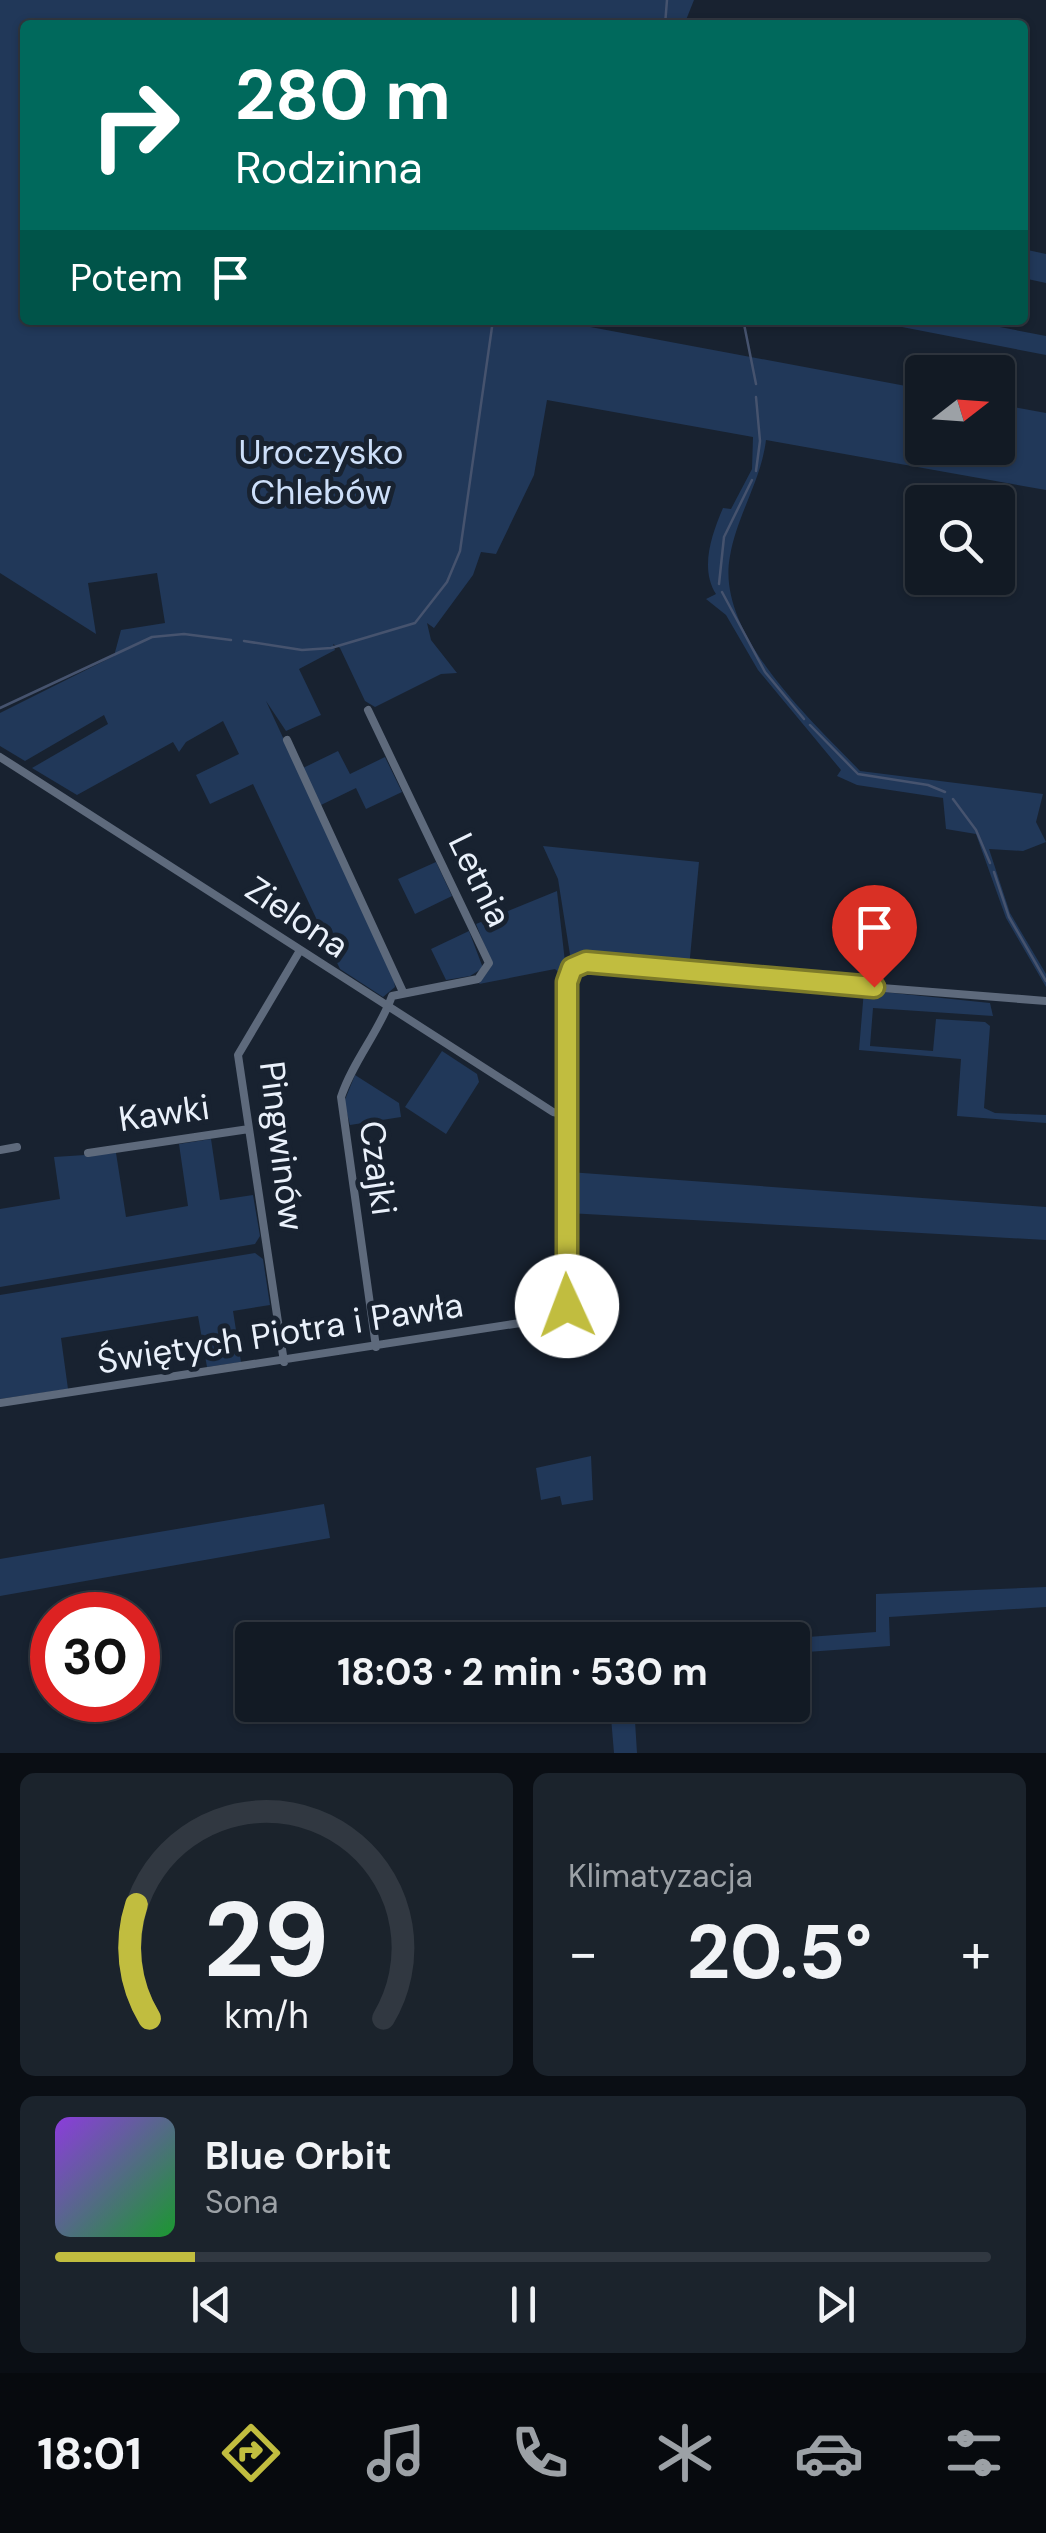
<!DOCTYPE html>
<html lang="pl">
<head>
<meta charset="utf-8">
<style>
	:root { --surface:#121a24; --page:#1b232c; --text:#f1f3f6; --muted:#9ca1a6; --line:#313841; --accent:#c1bd3f }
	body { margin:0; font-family:"DM Sans",sans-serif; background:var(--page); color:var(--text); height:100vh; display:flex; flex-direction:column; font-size:38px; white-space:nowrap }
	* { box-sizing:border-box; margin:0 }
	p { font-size:32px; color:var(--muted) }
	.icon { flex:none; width:55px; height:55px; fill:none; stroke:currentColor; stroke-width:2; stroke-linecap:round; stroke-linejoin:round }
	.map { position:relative; height:1753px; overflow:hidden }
	.drawer { display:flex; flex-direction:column; gap:20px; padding:20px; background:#0a0e14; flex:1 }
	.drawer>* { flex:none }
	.guide { position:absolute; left:20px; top:20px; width:1008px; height:305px; border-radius:10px; box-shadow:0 2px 8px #0004,0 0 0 2px var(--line); background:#00695c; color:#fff; overflow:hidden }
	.needle { width:65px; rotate:73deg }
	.controls { position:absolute; left:905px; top:355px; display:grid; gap:20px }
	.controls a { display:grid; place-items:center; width:110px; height:110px; border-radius:10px; background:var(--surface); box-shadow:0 2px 8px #0004,0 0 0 2px var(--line); font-size:50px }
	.speed { position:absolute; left:30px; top:1592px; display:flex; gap:20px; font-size:50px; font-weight:700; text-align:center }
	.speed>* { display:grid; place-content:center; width:130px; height:130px; border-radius:50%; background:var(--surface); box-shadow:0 2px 8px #0004,0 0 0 2px var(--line); line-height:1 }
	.speed .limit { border:15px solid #d22; background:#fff; color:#111 }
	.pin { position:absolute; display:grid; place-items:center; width:85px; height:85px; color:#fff; margin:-102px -42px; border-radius:50% 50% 50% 0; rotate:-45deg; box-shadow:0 0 10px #0007 }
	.pin .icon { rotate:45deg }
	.me { position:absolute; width:110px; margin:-55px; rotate:358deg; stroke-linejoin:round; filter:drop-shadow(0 0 8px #0008) }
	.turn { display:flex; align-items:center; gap:35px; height:210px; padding:0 50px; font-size:45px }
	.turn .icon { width:130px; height:130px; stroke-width:2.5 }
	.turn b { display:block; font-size:70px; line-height:85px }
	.then { display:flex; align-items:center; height:95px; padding:0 50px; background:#0003; gap:20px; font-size:38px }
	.big { font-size:75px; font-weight:700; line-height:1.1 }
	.drawer .card { flex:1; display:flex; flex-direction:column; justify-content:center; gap:15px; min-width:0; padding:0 35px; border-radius:15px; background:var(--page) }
	.drawer .dial { align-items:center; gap:0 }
	.dial svg { height:260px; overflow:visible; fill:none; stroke:var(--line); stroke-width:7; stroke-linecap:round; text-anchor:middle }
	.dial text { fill:var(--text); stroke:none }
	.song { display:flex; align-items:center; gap:30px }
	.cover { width:120px; height:120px; border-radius:15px; background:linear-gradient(135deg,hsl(270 70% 55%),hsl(130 70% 35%)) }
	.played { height:10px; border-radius:5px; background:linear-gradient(90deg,var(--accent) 15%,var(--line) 15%) }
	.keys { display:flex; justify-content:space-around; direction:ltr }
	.heat { display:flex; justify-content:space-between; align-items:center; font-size:55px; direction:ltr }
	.drawer .tiles { flex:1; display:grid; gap:20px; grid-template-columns:1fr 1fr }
	.card:last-child { grid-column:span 2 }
	.trip { position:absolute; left:235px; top:1622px; width:575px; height:100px; border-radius:10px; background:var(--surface); box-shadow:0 2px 8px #0004,0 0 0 2px var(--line); font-weight:700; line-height:100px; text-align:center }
	.menu { display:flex; height:160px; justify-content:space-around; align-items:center; background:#070a0e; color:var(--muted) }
	.menu .icon { width:70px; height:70px }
	.menu .active { color:var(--accent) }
	.menu b { font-size:45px; color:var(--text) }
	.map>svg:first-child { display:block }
</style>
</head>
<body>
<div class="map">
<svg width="1046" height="1753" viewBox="0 0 1046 1753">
	<rect width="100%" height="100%" fill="#182230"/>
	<!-- green -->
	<path fill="#213859" d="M0,0h694l-10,25h-659v295h528l369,69v59h76v-44l48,9v77l-280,-50c-5,41 -29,75 -36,116 -15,77 80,163 130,215l183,23 -7,28 10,20 -23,9 -34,-2 21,64 36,61v13l-40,-69 -30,-84 -30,-5 -3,-31 -86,-13 -20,-9 4,-6 -83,-100 -32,-55 -20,-16 10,-5c-16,-25 -5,-58 7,-86l8,1 21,-40 1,-32 -206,-37 -13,75 -38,79 -15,-2 -8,23 -39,53 -7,-5 4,17 26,33 -16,1 -66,33 -10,-6 -25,-53 -7,-4 2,6 -36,19 22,46 -35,16 -20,-30 127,273 2,13 -12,10 -43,-28 -87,-185 -43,20 -14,-29 43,-21 -16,-33 -37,21 -7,10 -6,-10 -96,53 -45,-27 76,-44 -4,-9 -79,46 -25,-15v-33l114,-57 7,-26 44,-7 -8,-50 -69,10 8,51 -96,-61z
		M1023,249l23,5v29l-23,-5z
		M866,320h98l82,16v19z
		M338,751l12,23 35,-17 17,35 -36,17 -10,-21 -35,17 -18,-37z
		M543,846l156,16 -10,106 -118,-7 -13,-82z
		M436,862l16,34 -37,18 -17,-35z
		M557,891l8,71 -4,12 -6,-5 -76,15 13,-19 -16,-41z
		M469,931l14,37 -13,8 -24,4 -15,-31z
		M864,990l126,13 3,13 -120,-8 -3,38 63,5 3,-32 49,3 5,4 -6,82 11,5 51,2v8l-89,-7 4,-57 -102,-9z
		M442,1051l35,23 2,8 -33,52 -41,-27z
		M355,1075l44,28 2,14 -51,8 -6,-23z
		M211,1139l9,61 33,-5 7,41 -5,8 -255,43v-78l60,-10 -6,-42 62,-4 10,64 62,-11 -9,-62z
		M569,1172l477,35v33l-478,-27z
		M255,1253l8,6 7,46 -37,6 8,51 -34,5 -9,-51 -137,22 7,51 -68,10v-104z
		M591,1456l2,44 -31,5 -2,-9 -19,4 -5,-32z
		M324,1504l6,34 -330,58v-37z
		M1046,1587v20l-157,10 1,29 -97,7 -1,-13h-25l109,-8v-38z
		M610,1705h24l3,48h-23z"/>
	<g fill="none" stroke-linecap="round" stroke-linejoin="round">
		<!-- stream -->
		<path stroke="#46536e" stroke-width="2.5" d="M665,25l2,-25
			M744,324l12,60
			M756,471l4,-30 -4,-44
			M719,584l5,-47 28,-57
			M722,592l43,80 39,47
			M244,641l58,9 29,-2 84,-25 32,-41 13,-31 33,-231
			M0,708l152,-71 32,-3 47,6
			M810,725l48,49 70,11 17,7
			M953,799l23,31 14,33
			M994,872l15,45 37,64"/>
		<!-- street -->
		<path stroke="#5e6a7c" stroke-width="8" d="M368,710l121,253 -11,16 -86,17c-13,36 -39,65 -51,101l35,250
			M287,740l116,252
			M0,757l553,355 15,3
			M0,1150l17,-3
			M88,1153l161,-24
			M284,1362l-46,-307 61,-103
			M0,1403l559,-86 8,-15 1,-324 10,-14 468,37"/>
	</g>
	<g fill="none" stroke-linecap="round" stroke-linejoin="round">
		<defs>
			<path id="route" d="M567,1306v-324l5,-14 14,-6 288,25"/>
		</defs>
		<!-- route casing -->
		<use href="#route" stroke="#7d7b29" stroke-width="25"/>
		<!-- route -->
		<use href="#route" stroke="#c1bd3f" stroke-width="18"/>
	</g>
	<g text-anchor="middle" stroke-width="10" stroke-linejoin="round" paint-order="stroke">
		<!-- park labels -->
		<g font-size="35" fill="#cddff9" stroke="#182230">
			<text x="321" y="464">Uroczysko<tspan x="321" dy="40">Chlebów</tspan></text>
		</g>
		<!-- street labels -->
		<g font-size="35" fill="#eaf1fb" stroke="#182230">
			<text transform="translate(480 880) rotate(64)" y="12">Letnia</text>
			<text transform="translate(297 917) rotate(34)" y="12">Zielona</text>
			<text transform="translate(164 1113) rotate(-8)" y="12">Kawki</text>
			<text transform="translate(282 1146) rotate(83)" y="12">Pingwinów</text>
			<text transform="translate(378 1168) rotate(82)" y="12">Czajki</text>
			<text transform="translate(280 1333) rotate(-9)" y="12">Świętych Piotra i Pawła</text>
		</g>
	</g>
</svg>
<div class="controls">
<a><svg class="needle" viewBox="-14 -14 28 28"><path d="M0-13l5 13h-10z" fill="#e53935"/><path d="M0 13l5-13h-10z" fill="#9ca1a6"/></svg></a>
<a><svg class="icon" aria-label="search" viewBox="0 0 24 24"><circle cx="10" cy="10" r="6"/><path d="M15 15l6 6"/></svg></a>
</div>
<div class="speed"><div class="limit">30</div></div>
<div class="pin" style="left:874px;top:987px;background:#d93025"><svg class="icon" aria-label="arrive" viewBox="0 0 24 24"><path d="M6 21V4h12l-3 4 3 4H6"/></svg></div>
<svg class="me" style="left:567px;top:1306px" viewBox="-20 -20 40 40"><circle r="19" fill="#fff"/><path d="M0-13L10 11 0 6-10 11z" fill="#c1bd3f"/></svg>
<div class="trip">18:03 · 2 min · 530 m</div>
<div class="guide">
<div class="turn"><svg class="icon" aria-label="right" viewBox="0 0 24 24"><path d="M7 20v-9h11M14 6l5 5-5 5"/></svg><div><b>280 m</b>Rodzinna</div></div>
<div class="then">Potem<svg class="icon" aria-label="arrive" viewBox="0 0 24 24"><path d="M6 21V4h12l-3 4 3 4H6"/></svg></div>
</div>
</div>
<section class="drawer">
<div class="tiles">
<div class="card dial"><svg viewBox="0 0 100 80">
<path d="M14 69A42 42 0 1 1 86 69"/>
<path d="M14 69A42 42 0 0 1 10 34" stroke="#c1bd3f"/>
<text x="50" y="56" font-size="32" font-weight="700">29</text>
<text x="50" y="72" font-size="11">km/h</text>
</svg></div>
<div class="card"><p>Klimatyzacja</p>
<div class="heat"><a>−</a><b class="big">20.5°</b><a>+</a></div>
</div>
<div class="card">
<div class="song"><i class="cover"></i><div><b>Blue Orbit</b><p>Sona</p></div></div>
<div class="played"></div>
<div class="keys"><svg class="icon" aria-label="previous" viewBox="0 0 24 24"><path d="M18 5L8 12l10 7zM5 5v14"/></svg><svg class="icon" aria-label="pause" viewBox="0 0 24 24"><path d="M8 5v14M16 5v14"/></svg><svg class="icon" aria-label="next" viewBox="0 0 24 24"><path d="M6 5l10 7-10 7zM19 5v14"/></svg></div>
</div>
</div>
</section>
<nav class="menu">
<b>18:01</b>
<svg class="icon active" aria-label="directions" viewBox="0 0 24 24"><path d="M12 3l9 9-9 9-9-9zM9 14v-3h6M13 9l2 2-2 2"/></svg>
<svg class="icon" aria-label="music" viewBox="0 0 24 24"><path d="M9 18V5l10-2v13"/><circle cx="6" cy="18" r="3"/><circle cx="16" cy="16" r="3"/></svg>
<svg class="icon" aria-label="phone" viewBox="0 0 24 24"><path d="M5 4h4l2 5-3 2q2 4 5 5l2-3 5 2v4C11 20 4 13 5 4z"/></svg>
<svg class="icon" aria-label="climate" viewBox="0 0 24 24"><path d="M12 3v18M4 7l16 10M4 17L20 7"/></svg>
<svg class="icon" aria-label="car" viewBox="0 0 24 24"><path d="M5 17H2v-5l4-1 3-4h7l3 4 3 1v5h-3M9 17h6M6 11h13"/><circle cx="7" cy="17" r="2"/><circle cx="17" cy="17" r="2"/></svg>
<svg class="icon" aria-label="filters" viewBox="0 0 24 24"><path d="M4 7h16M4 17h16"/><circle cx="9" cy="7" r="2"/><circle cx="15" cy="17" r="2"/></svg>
</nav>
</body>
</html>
